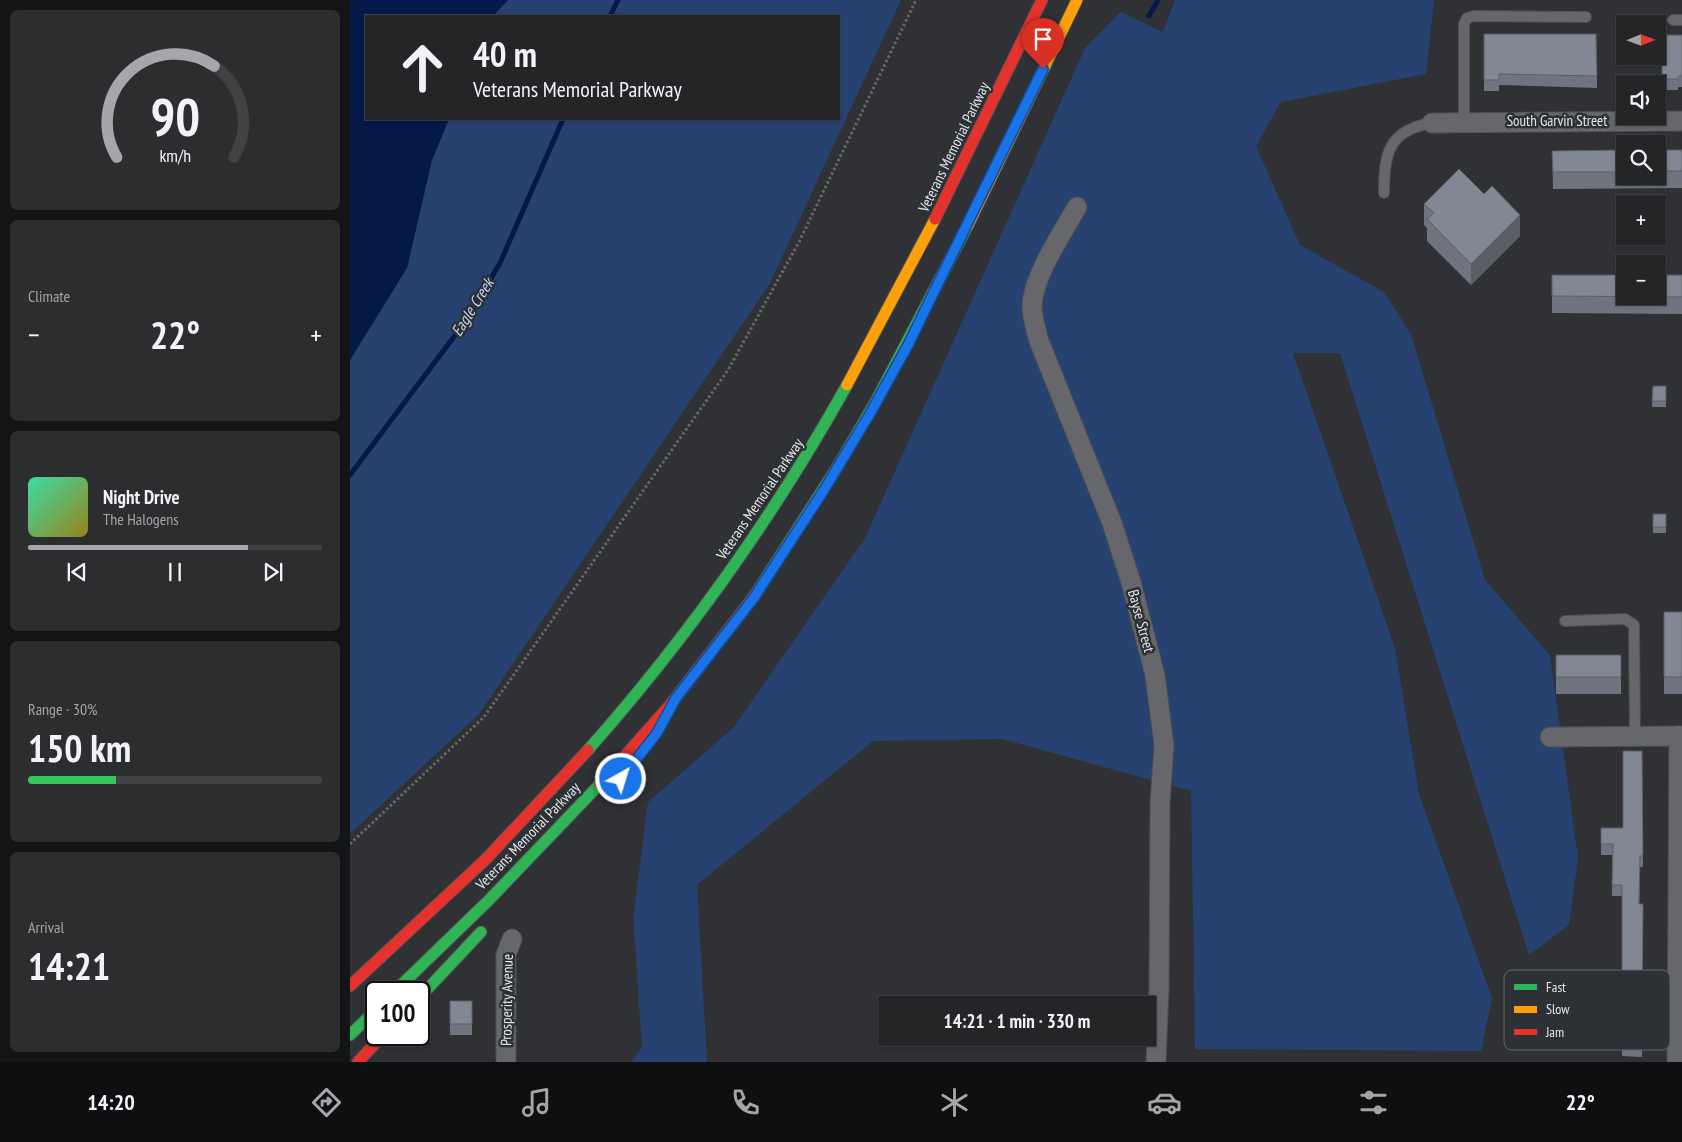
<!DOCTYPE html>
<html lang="en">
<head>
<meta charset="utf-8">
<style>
	:root { --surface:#232527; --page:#2b2d2f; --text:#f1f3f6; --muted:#a3a5a7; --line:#404244; --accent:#a5a7aa }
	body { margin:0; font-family:"PT Sans Narrow",sans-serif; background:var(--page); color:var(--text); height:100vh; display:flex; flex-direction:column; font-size:19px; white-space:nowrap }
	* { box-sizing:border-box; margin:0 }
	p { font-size:16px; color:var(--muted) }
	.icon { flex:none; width:28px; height:28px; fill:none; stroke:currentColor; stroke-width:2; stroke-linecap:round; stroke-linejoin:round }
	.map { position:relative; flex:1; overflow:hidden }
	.details { display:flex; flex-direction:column; gap:10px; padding:10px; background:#131415; width:350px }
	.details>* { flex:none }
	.banner { position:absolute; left:15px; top:15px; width:475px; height:105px; border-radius:0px; box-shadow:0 1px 4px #0004,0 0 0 1px var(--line); background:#232527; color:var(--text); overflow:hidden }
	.needle { width:32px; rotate:89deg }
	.buttons { position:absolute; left:1266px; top:15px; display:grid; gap:10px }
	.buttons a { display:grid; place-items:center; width:50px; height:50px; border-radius:0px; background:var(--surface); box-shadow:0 1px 4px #0004,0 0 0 1px var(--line); font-size:25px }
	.speed { position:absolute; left:15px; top:981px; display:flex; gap:10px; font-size:25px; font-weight:700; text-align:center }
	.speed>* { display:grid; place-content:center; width:65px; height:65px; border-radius:50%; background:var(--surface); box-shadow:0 1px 4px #0004,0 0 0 1px var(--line); line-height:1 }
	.speed .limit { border:2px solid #111; border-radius:8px; background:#fff; color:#111 }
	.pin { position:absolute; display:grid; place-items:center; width:42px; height:42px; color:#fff; margin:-51px -21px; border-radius:50% 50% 50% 0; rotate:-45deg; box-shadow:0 0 5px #0007 }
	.pin .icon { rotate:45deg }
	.me { position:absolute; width:55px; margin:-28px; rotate:39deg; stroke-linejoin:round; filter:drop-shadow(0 0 4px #0008) }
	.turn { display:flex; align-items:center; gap:18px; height:105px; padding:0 25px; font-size:22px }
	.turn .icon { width:65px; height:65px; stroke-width:2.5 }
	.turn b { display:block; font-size:35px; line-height:42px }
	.big { font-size:38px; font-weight:600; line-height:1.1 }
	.details .card { flex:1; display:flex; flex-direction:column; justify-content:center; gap:8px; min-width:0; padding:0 18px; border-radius:8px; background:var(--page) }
	.details .dial { align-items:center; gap:0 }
	.dial svg { height:130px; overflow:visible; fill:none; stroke:var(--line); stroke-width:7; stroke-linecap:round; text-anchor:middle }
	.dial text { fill:var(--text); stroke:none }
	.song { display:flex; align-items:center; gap:15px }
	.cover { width:60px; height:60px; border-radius:8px; background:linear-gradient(135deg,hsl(160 70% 55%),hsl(50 70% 35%)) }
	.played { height:5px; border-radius:2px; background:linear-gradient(90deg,var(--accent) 75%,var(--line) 75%) }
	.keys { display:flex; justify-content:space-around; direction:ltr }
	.heat { display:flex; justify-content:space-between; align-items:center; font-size:28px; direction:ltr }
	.charge { height:8px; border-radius:4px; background:linear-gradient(90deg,#34c759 30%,var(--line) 0) }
	.trip { position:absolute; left:528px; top:996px; width:278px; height:50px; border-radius:0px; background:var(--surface); box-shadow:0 1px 4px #0004,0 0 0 1px var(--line); font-weight:600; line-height:50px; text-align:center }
	.tabs { display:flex; height:80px; justify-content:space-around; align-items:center; background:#0e0f10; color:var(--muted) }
	.tabs .icon { width:35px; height:35px }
	.tabs .current { color:var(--accent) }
	.tabs b { font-size:22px; color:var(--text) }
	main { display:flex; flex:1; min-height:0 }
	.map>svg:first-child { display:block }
</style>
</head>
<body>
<main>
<section class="details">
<div class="card dial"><svg viewBox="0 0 100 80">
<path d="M14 69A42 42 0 1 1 86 69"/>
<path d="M14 69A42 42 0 0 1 74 13" stroke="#a5a7aa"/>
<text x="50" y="56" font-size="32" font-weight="700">90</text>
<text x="50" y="72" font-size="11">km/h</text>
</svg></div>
<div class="card"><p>Climate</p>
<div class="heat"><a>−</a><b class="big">22°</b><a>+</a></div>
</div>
<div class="card">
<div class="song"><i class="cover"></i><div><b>Night Drive</b><p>The Halogens</p></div></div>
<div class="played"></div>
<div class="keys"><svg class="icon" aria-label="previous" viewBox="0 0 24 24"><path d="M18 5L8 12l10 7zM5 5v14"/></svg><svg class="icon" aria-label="pause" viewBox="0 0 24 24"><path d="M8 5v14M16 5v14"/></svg><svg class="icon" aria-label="next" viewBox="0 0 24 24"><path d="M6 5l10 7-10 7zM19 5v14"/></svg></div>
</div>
<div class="card"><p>Range · 30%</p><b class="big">150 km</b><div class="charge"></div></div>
<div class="card"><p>Arrival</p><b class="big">14:21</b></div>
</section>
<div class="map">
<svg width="1332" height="1062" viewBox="0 0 1332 1062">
	<rect width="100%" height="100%" fill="#2f3134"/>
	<!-- green -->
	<path fill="#274170" d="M158,0h393l-131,283 -291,431 -129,120v-474l57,-92 25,-108 17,-41h390v-103h-346z
		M825,0h259l-8,74 -145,28 -25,44 44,99 84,47 27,42 74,246 65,75 28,203 -9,67 -40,30 -189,-602h-47l102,295 24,146 73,204 -11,53 -286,-2 -4,-258 -189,-52 -129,2 -176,144 10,177h-75l10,-16 -9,-128 15,-116 86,-75 131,-189 220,-490 35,-36 43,20z"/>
	<!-- water -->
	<path fill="#041949" d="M0,0h158l-15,16h-127v103h83l-17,41 -25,108 -57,92z"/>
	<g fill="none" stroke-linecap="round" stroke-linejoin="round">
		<!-- stream -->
		<path stroke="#041949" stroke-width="5" d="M260,16l8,-16
			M799,16l9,-16
			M0,475l115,-153 35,-59 63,-144"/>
		<defs>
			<path id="lane" d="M1323,20h9
				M1114,122v-98l3,-6 7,-2 112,1
				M1034,193c0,-39 4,-63 48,-70
				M1215,621l60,-2 9,6 1,111"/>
			<path id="street" d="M1082,123l250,-2
				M727,207c-15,27 -44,69 -45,99 0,12 4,23 7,35l73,182 19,59 24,93 9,70 -4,59 -1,185 -3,73
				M1200,737l132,-1
				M156,1062v-107l6,-16
				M1327,1062l2,-326"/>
			<path id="fast" d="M405,595l83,-129 38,-65 92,-176
				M238,750c99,-112 186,-234 259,-365
				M44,992l95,-92 111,-116
				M69,998l62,-66
				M0,1035l26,-25"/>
			<path id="slow" d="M618,225l109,-225
				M497,385l88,-166"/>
			<path id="jam" d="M585,219l107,-219
				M250,784l70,-79 85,-110
				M0,986l136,-127 102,-109
				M8,1062l25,-27"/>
		</defs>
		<!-- lane casing -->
		<use href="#lane" stroke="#4d4f51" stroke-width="12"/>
		<!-- street casing -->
		<use href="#street" stroke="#4d4f51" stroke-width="21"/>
		<!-- fast casing -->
		<use href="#fast" stroke="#4d4f51" stroke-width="13"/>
		<!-- slow casing -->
		<use href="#slow" stroke="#4d4f51" stroke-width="13"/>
		<!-- jam casing -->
		<use href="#jam" stroke="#4d4f51" stroke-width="13"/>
		<!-- path -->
		<path stroke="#66676a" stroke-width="3" stroke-dasharray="2.5 2.5" stroke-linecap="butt" d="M0,844l134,-127 244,-347 71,-128 117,-242"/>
		<!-- lane -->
		<use href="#lane" stroke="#65676a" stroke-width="10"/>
		<!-- street -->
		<use href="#street" stroke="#65676a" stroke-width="19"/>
		<!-- fast -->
		<use href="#fast" stroke="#30b455" stroke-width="11"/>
		<!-- slow -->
		<use href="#slow" stroke="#ff9f0a" stroke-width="11"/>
		<!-- jam -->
		<use href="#jam" stroke="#e5322d" stroke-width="11"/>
	</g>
	<!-- wall -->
	<path fill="#6f747e" d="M1134,34l113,42v12l-98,-3v6h-15z
		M1312,35h20v52h-4v3h-16z
		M1275,150v26h33v-26h24v38l-129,1 -1,-38z
		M1074,204l96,32 -49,49 -44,-44v-13l-3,-3z
		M1202,275h130v39l-130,-1z
		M1303,386h13v21h-14z
		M1303,514h13v19h-13z
		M1314,612h18v82h-18z
		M1206,655h65v39h-65z
		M1292,751l1,116h-3l-1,37h4l-1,153 -20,-1v-47h-11v-27l11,1v-87h-10v-41h-11v-27h22z
		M100,1001h22v34h-22z"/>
	<!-- shaded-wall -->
	<path fill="#5a5e67" d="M1170,215v21l-49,49v-21z"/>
	<!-- building -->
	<path fill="#818793" stroke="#5a5e67" d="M1134,34h112l1,42 -98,-2v6h-15z
		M1312,35h20v41h-4v3h-16z
		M1275,150v22h-72l-1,-21z
		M1308,150h24v21h-24z
		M1109,169l25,25 8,-8 28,29 -49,49 -44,-45 7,-6 -10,-9z
		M1202,275h73v21h33v-21h24v22l-130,-1z
		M1303,386h13v15h-14z
		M1303,514h13v13h-13z
		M1314,612h18v65h-18z
		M1206,655h65v22h-65z
		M1273,751h19l1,105h-3l-1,48h4l-1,142 -20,-1v-47h-11v-16l11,1v-98h-10l1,-41h-12v-16h22z
		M100,1001h22v23h-22z"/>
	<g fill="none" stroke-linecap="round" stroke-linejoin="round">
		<defs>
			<path id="route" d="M271,779l36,-46 19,-35 77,-99 71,-109 47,-78 37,-67 135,-276"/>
		</defs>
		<!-- route casing -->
		<use href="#route" stroke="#114b97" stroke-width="12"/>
		<!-- route -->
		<use href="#route" stroke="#1a73e8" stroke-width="9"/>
	</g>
	<g text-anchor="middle" stroke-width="5" stroke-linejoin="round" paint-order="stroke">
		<!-- street labels -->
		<g font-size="15" fill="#e4e6e9" stroke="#2d3136">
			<text x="1207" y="126">South Garvin Street</text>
			<text transform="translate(604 147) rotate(-64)" y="5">Veterans Memorial Parkway</text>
			<text transform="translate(410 499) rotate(-56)" y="5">Veterans Memorial Parkway</text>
			<text transform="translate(791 621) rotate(75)" y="5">Bayse Street</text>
			<text transform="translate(178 836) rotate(-46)" y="5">Veterans Memorial Parkway</text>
			<text transform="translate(157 1000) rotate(-89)" y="5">Prosperity Avenue</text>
		</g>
		<!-- water labels -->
		<g font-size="16" font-style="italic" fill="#c3d7f9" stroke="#2d3136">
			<text transform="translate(122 307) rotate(-58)" y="6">Eagle Creek</text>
		</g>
	</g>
	<!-- legend -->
	<rect x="1154" y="970" width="166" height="80" rx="8" fill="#2d3136" stroke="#64676c" stroke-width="1"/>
	<rect x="1164" y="984" width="23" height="6" fill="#30b455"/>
	<rect x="1164" y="1006" width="23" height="7" fill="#ff9f0a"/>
	<rect x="1164" y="1029" width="23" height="6" fill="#e5322d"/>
	<g font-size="14" fill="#e4e6e9">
		<text x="1196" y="992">Fast</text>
		<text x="1196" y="1014">Slow</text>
		<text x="1196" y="1037">Jam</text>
	</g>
</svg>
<div class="buttons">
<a><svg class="needle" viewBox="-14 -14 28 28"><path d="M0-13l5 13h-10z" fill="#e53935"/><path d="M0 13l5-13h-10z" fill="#a3a5a7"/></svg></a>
<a><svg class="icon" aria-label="sound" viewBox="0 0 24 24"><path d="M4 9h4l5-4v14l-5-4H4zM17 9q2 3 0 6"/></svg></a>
<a><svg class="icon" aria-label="search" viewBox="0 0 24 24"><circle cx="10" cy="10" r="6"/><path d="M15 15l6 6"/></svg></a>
<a>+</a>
<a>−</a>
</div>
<div class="speed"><div class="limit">100</div></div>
<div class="pin" style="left:693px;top:69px;background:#d93025"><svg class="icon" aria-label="arrive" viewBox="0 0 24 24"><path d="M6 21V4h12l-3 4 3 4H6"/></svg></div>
<svg class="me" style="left:271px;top:779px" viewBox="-20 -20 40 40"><circle r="17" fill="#1a73e8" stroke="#fff" stroke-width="3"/><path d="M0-11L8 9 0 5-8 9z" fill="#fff"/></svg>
<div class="trip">14:21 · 1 min · 330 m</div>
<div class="banner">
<div class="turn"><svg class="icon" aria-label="ahead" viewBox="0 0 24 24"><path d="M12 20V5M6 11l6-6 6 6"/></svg><div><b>40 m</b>Veterans Memorial Parkway</div></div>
</div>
</div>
</main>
<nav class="tabs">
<b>14:20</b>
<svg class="icon current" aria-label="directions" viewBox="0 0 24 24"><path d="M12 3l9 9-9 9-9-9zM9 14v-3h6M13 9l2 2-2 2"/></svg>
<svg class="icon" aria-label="music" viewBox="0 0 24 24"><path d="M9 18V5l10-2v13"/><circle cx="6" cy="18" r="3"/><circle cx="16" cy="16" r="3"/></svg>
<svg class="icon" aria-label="phone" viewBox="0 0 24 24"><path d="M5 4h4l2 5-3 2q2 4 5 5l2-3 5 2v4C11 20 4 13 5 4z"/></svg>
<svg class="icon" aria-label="climate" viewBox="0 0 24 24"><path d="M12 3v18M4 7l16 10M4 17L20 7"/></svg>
<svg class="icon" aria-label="car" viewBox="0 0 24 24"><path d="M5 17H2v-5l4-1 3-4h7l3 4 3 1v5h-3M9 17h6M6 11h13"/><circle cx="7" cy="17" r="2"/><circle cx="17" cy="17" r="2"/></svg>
<svg class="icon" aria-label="filters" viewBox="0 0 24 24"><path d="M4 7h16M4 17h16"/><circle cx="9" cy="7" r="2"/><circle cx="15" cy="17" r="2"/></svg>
<b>22°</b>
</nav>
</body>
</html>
